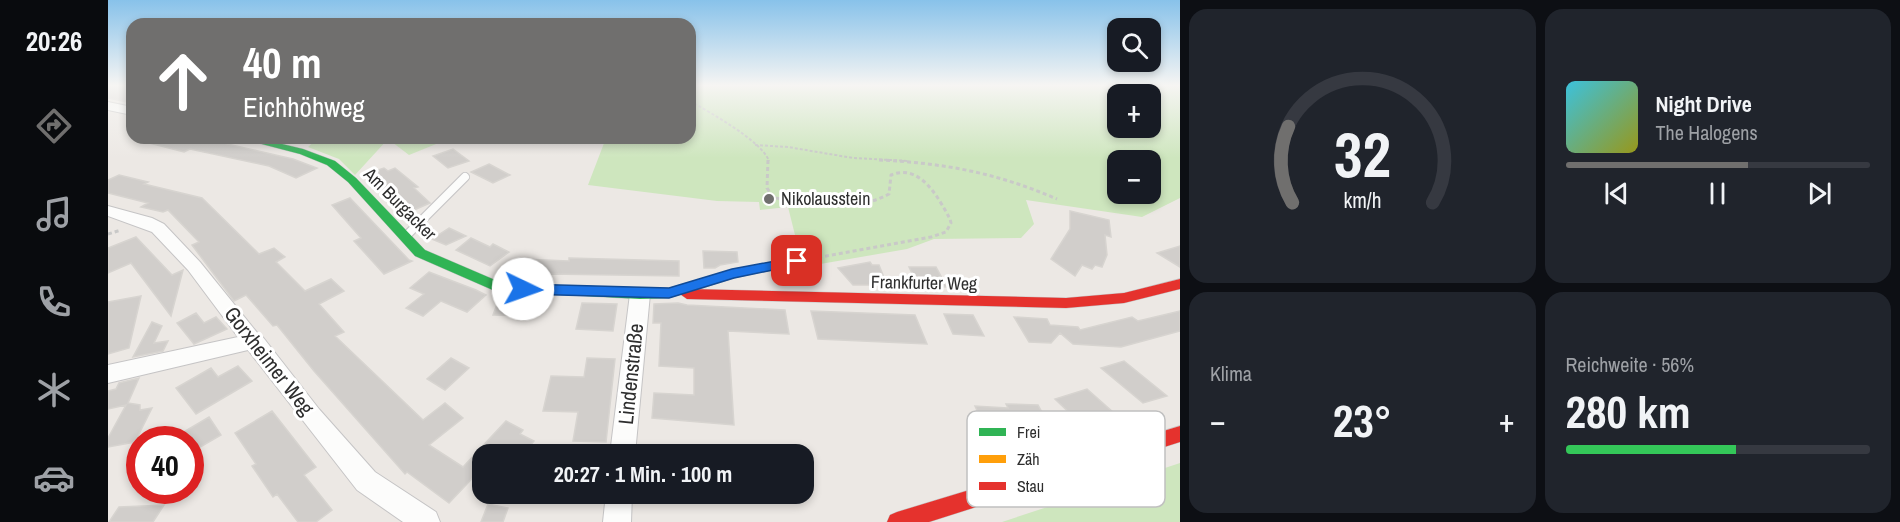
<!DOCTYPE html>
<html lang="de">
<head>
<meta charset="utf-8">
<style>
	:root { --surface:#171b24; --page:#20242c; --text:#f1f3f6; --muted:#9ea1a6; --line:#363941; --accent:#706f6e }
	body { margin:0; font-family:"Archivo Narrow",sans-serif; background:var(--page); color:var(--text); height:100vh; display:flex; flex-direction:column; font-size:22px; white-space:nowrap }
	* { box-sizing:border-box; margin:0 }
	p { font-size:20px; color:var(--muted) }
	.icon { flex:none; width:33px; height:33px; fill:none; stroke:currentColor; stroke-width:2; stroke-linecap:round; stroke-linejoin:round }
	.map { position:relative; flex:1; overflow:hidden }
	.drawer { display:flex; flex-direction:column; gap:9px; padding:9px; background:#0d0f14; width:720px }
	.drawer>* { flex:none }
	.banner { position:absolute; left:18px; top:18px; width:570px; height:126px; border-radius:18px; box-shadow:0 3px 9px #0003; background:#706f6e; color:#fff; overflow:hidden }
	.fabs { position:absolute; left:999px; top:18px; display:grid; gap:12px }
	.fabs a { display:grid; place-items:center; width:54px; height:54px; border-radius:12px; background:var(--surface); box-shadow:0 3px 9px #0003; font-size:30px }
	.speed { position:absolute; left:18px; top:426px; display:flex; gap:12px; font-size:30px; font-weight:700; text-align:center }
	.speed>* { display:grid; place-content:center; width:78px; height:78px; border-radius:50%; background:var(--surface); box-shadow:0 3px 9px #0003; line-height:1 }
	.speed .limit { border:9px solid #d22; background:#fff; color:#111 }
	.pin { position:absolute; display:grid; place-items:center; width:51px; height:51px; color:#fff; margin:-26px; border-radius:12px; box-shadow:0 3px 9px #0006 }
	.me { position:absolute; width:66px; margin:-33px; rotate:93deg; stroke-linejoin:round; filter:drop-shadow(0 0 4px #0008) }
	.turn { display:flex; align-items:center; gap:21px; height:126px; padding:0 18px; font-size:27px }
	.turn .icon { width:78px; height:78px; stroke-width:2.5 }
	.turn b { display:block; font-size:42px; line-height:51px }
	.big { font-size:45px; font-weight:700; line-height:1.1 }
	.drawer .widget { flex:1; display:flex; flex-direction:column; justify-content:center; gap:9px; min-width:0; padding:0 21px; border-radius:18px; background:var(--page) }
	.drawer .dial { align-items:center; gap:0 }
	.dial svg { height:156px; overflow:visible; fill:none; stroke:var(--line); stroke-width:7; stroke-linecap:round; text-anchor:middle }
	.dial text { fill:var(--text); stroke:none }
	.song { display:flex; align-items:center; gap:18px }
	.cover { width:72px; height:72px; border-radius:9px; background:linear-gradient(135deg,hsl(190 70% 55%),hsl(60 70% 35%)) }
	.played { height:6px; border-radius:3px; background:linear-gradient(90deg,var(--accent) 60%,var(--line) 60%) }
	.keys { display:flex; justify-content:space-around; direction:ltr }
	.heat { display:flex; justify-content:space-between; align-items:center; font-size:33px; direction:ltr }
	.charge { height:9px; border-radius:4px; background:linear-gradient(90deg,#34c759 56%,var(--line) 0) }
	.drawer .tiles { flex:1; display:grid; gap:9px; grid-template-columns:repeat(2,1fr) }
	.trip { position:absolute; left:364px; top:444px; width:342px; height:60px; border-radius:18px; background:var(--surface); box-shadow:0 3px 9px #0003; font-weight:700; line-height:60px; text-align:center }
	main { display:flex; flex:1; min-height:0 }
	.menu { display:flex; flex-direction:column; width:108px; justify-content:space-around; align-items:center; background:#090b0e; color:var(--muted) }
	.menu .icon { width:42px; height:42px }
	.menu .selected { color:var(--accent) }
	.menu b { font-size:27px; color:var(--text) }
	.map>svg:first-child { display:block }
</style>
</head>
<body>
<main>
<nav class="menu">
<b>20:26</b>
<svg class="icon selected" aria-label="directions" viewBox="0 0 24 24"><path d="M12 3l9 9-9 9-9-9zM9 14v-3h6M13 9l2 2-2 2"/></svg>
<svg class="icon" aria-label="music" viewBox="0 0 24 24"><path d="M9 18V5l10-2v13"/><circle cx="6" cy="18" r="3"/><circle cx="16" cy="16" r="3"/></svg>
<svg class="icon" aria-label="phone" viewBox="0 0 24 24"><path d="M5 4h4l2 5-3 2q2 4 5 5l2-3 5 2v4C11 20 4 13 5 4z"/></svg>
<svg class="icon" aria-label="climate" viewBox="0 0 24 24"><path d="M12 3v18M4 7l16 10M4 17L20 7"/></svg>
<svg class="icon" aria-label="car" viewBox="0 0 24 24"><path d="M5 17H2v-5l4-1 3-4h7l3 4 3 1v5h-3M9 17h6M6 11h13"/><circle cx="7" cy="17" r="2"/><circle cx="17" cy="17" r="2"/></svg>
</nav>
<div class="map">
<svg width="1072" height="522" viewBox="0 0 1072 522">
	<rect width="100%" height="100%" fill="#ece8e4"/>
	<!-- green -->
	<path fill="#cee6be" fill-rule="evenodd" d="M582,85h490v113l-38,19 -116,-17 8,24 -13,14 -87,1 -27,10 -104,18 -15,-60 -28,3 -1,-8 -42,-1 -129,-16 18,-47h84zM1010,94h32v34h-32zM1010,160h32v34h-32z
		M210,138h133l-42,17 -21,-16 -33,36 -16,-16 -31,-12z
		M1072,463v59h-178z"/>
	<!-- building -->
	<path fill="#d1cecb" stroke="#d7d4d0" stroke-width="1.5" d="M0,85l24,3v15l-24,-5z
		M42,138h63l-3,2 83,19 24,9 -21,10 -27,-12 -79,-17 -6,3 -35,-9z
		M345,149l16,12 -21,7 -15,-12z
		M381,164l21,11 -17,8 -22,-11z
		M276,168l4,3 7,-3 23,19 -4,1 16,15 -23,10 -41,-39z
		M11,175l29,7 -4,2 58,14 57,56 15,-6 11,9 -9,5 29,29 26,-12 13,12 -25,13 25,28 -9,4 88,84 22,-17 18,15 -34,27 34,22 43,-46 17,9 -3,4 14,7 -11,13h-40v13l-34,36 -42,-31 -2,2 -91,-103 -37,-46 -4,1 -27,-31 -12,6 -42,-56 7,-3 -31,-32 -5,2 -22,-5 7,-4 -40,-10v-13z
		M242,198l59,62 3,1 -28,13 -30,-33 7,-3 -29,-33z
		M962,211l39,9 2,17 -6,-2 2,20 -5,12 -7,-2 -3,4 -10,-4 -7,11 -24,-17 19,-30z
		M341,228l17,8 -20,9 -14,-6z
		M28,237l36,38 11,-5 -12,46 -40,-53 -23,10v-25z
		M363,238l19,9 3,-3 16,8 -19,14 -34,-16z
		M1072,246v21l-23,-14z
		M595,251l34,1 1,10 -18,3 -5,3h-11z
		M461,258l110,3v15l-130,-2 -1,4 -32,-1 6,-18 47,2z
		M762,262l2,3h7l8,20h-34l-15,-17z
		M801,267h27l11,20 -29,-1z
		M321,272l47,18 10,5 -19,17 -26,-11 -18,15 -17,-8 18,-14 -14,-6z
		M33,296l-12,52 -21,6v-52z
		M391,299h1l41,2 -4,15 -44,-1z
		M474,303l35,1 -4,27 -37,-2z
		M570,303l9,2 98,5 4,24 -61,-3 6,94 -82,-7 2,-25 40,2v-27l-35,-2 2,-43h-8l1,-19z
		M703,311l104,4 12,29 -109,-5z
		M1072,311v20l-59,16 -48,-3 -13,-11 -9,10 -22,-1 -15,-25 33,2 3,6 28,2 2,3 52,-13 6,4z
		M88,313l8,10 12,-6 11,12 -33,15 -17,-21z
		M836,314l29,1 11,21 -31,-2z
		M44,322l10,4 -8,17 14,-2 -5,10 -30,6z
		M343,358l18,10 -24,22 -18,-11z
		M479,358l28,1 -9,83 -33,-1 5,-29 -35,-1 8,-35 33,1z
		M1016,361l43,35 -24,7 -42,-35z
		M130,366l14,15 -56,33 -20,-26 35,-20 7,9z
		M31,378l-11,25 12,2v5l12,-2 -17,34 -27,5v-9l18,-33 -18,4v-18l8,-2 3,-6z
		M979,389l27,24 -33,11 -26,-25z
		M898,404l32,1 17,31 -34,-2 4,9 -34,-2 -16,-35 33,2z
		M164,411l44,56 -12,8 28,35 -16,12h-18l-21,-28 -4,3 -21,-31 4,-2 -21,-31z
		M101,417l12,18 -31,18v-13h-20z
		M380,504l20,4 -5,14h-22z
		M56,505l-11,17h-44l10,-15z"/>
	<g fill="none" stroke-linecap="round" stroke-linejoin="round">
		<defs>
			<path id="lane" d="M297,237l60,-60"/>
			<path id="street" d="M0,102l24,5v8l-24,-5z
				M0,206l44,12 12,6 36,38 59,73 3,1 57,73 56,63 61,40 4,10h-37l-46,-32 -109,-140 -140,33v-18l130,-28 -50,-67 -36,-38 -44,-16z
				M532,288l7,1 3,5 -15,160h-25l20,-160 3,-5z
				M498,494h26l-1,28h-28z"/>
			<path id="fast" d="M131,138h18l46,11 32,12 21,17 69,72 77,33 138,6 29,-1 21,-6 7,5 -2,3 -26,8 -29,1 -145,-8 -80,-35 -67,-74 -21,-17 -27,-11z"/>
			<path id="slow" d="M689,257l5,1 2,3 -2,3 -68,14 -44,14 -7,-5 2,-3 47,-14z"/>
			<path id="jam" d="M1072,279v10l-56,14 -58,5 -379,-9 -7,-5 7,-5 379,9 58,-5z
				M1072,426v16l-251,80h-42l3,-7 7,-3z"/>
		</defs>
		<!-- lane casing -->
		<use href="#lane" stroke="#c5c4c5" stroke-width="10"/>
		<!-- street casing -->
		<use href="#street" stroke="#c5c4c5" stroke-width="2"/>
		<!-- fast casing -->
		<use href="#fast" stroke="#c5c4c5" stroke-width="1"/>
		<!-- slow casing -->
		<use href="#slow" stroke="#c5c4c5" stroke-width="1"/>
		<!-- jam casing -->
		<use href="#jam" stroke="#c5c4c5" stroke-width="1"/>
		<!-- path-far1 -->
		<path stroke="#c9c9c8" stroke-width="2" stroke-dasharray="3 2" stroke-linecap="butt" d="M582,101c19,11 72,40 79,60
			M647,145l33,2 65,11 56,3"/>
		<!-- path -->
		<path stroke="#c9c9c8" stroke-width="3" stroke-dasharray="4 3" stroke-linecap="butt" d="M660,160l-1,28 6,9c35,10 83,15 116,-3l2,-19c29,-12 47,22 59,44l1,4 -5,9 -15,5 -116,21
			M771,160c65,3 118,13 178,39
			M0,234l13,-4"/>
		<!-- lane -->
		<use href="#lane" stroke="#fcfcfb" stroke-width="8"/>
		<!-- street -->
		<use href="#street" fill="#fcfcfb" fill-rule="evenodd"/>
		<!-- fast -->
		<use href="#fast" fill="#30b455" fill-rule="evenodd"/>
		<!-- slow -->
		<use href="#slow" fill="#ff9f0a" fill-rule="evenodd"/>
		<!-- jam -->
		<use href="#jam" fill="#e5322d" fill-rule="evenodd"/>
	</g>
	<!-- sky -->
	<linearGradient id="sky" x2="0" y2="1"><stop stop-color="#88c2ea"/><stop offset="0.54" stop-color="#f6f5f3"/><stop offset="1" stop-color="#f6f5f3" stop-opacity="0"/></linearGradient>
	<rect width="1072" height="158" fill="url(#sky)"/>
	<!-- route -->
	<path fill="#1a73e8" stroke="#114b97" stroke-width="1.5" d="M689,257l5,1 2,3 -2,3 -68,14 -65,20 -146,-4 -7,-5 7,-5 146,4 63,-19z"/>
	<!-- markers -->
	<circle fill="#706f6e" stroke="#fff" stroke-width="2" cx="661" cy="199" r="6"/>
	<g text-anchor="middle" stroke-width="6" stroke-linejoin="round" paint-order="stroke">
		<!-- poi labels -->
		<g font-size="18" fill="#2e2e2e" stroke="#fff" text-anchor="start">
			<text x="673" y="205">Nikolausstein</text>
		</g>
		<!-- street labels -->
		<g font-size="18" fill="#2e2e2e" stroke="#fff">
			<text transform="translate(292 204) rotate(45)" y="6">Am Burgacker</text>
			<text transform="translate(816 283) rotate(1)" y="6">Frankfurter Weg</text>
		</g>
		<!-- near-street labels -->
		<g font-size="21" fill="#2e2e2e" stroke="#fff">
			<text transform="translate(161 361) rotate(52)" y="7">Gorxheimer Weg</text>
			<text transform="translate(523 374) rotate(-84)" y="7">Lindenstraße</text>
		</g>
	</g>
	<!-- legend -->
	<rect x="859" y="411" width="198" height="96" rx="9" fill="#fff" stroke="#c0c0c0" stroke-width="1.5"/>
	<rect x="871" y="428" width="27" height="8" fill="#30b455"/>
	<rect x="871" y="455" width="27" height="8" fill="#ff9f0a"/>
	<rect x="871" y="482" width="27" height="8" fill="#e5322d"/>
	<g font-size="16" fill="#2e2e2e">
		<text x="909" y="438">Frei</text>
		<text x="909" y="465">Zäh</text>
		<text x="909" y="492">Stau</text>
	</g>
</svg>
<div class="fabs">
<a><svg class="icon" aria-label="search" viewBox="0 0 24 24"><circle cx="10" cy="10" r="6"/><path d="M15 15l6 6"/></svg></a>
<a>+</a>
<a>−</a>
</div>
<div class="speed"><div class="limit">40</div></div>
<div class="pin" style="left:689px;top:261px;background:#d93025"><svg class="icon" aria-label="arrive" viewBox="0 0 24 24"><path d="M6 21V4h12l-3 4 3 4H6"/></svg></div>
<svg class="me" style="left:415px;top:289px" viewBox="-20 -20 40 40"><circle r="19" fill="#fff"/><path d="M0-13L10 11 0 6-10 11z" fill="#1a73e8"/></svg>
<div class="trip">20:27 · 1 Min. · 100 m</div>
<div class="banner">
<div class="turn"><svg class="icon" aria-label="ahead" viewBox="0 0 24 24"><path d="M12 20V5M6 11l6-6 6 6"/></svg><div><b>40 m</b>Eichhöhweg</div></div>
</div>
</div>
<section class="drawer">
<div class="tiles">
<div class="widget dial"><svg viewBox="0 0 100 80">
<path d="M14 69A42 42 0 1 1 86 69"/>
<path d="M14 69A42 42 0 0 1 12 30" stroke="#706f6e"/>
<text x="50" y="56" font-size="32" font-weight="700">32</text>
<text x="50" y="72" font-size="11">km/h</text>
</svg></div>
<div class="widget">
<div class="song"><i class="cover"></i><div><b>Night Drive</b><p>The Halogens</p></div></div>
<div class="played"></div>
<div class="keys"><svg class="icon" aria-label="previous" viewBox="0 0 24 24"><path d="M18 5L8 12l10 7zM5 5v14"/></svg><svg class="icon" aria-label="pause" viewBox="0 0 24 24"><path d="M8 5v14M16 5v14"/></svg><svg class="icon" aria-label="next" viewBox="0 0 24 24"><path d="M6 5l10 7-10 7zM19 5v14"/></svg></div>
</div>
<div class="widget"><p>Klima</p>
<div class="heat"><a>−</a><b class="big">23°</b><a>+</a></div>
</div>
<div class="widget"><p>Reichweite · 56%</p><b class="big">280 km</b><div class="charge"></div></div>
</div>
</section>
</main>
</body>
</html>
